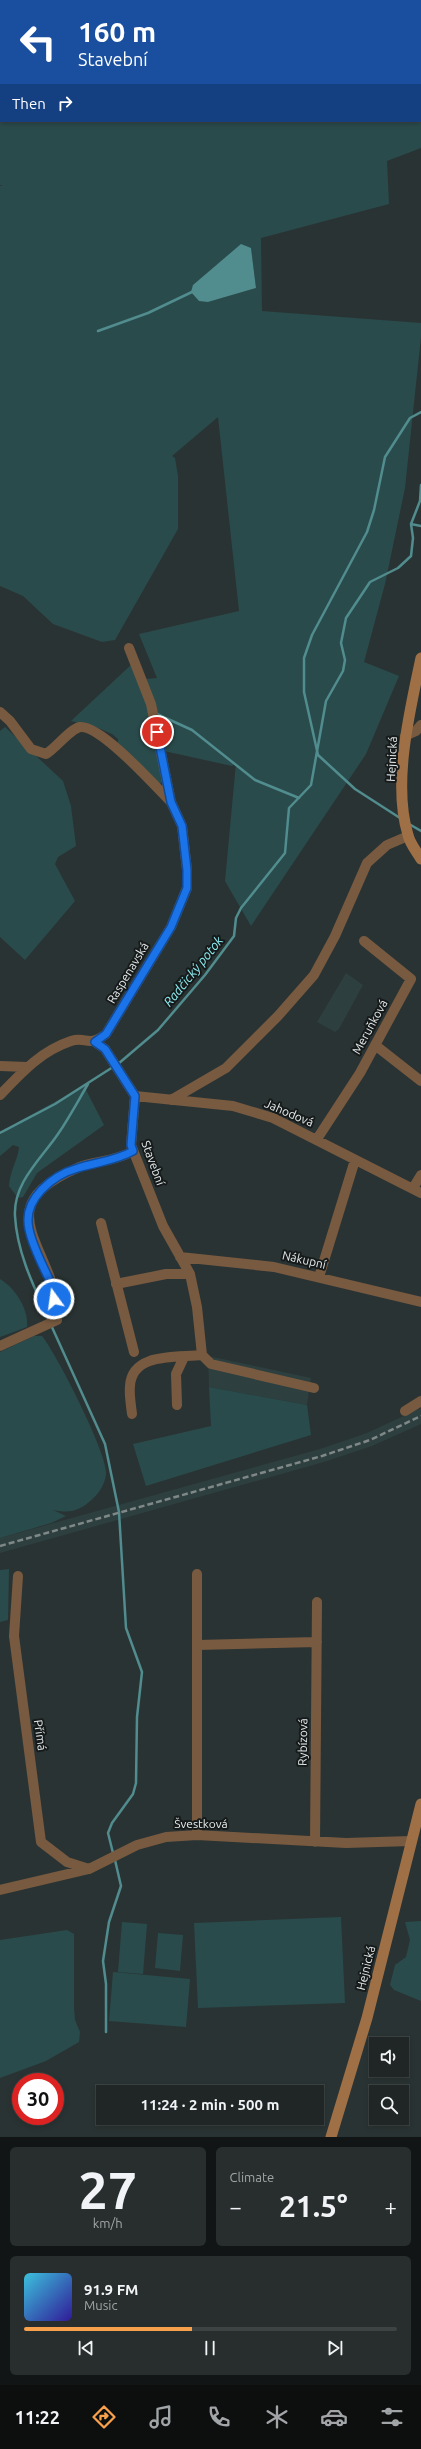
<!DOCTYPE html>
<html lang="en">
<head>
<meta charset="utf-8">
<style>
	:root { --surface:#202626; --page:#282e2e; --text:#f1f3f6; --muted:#a2a5a7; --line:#3d4343; --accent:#f8a04b }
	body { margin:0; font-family:Ubuntu,sans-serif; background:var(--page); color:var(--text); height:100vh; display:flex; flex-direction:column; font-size:15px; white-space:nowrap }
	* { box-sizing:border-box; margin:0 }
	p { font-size:13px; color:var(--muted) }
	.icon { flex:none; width:22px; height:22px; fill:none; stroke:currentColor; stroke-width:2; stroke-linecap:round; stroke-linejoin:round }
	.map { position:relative; height:2137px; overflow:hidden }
	.panel { display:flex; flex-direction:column; gap:10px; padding:10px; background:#121515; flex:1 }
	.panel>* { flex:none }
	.hud { position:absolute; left:0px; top:0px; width:421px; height:122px; box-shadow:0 2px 6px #0003,0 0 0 1px var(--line); background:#1a4fa0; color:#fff; overflow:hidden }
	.buttons { position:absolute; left:369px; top:2037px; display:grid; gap:8px }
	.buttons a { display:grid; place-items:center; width:40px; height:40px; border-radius:0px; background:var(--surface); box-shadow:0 2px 6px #0003,0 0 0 1px var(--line); font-size:20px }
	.speed { position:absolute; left:12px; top:2073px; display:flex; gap:8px; font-size:20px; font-weight:700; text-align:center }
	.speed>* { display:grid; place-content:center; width:52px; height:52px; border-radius:50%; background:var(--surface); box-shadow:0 2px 6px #0003,0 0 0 1px var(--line); line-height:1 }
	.speed .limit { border:6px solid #d22; background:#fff; color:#111 }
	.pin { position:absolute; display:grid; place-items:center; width:34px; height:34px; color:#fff; margin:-17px; border:2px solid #fff; border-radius:50%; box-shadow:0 1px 4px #0007 }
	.me { position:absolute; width:44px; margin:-22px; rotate:346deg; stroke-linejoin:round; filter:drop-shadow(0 0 3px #0008) }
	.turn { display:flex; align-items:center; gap:14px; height:84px; padding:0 12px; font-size:18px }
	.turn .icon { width:52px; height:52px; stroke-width:2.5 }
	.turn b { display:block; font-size:28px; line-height:34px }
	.then { display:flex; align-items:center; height:38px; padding:0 12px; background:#0003; gap:8px; font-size:15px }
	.big { font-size:30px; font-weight:700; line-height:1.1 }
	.panel .card { flex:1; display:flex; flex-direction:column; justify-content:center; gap:6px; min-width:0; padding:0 14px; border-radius:6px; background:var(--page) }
	.panel .dial { align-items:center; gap:0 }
	.dial b { font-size:52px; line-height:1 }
	.song { display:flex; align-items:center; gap:12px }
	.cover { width:48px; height:48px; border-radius:6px; background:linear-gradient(135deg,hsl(190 70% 55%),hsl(250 70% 35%)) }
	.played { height:4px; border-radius:2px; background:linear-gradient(90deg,var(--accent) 45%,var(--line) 45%) }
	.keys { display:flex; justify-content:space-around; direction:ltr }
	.heat { display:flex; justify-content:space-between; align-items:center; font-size:22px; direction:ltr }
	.panel .tiles { flex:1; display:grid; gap:10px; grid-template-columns:1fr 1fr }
	.card:last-child { grid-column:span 2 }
	.trip { position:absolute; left:96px; top:2085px; width:228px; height:40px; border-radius:0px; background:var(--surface); box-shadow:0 2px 6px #0003,0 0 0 1px var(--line); font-weight:700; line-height:40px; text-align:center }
	.dock { display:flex; height:64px; justify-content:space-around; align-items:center; background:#0d0f0f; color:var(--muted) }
	.dock .icon { width:28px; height:28px }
	.dock .on { color:var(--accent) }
	.dock b { font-size:18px; color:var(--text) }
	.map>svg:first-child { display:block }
</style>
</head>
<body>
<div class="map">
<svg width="421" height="2137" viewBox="0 0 421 2137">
	<rect width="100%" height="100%" fill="#2a3333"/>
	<!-- built -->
	<path fill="#2d3f3f" d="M346,973l17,12 -24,44 -4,3 -18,-10z
		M208,1356l103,22 -4,27 -98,-18z
		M421,1408v16l-49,22 -48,16 -324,91v-15l320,-89 47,-16z"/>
	<!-- green -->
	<path fill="#2a4b4c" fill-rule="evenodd" d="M0,0h162l-161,1v120h419v-120l-151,-1h152v148l-34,13 2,43 -128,34 1,73 159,12v14l-16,151 -20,96 -21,78 35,14 -33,78 -115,172 -26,-45 11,-118 -4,3 -68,-15 -18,-72 11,-1 -18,-44 100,-23 -21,-194 -46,39 3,2 3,18v53l-63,111 -13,2 -49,-18 -30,-28 -23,-10v-400l3,-1h-3zM251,248l5,40 -48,14z
		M133,663l16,46 14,74 -6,1 -39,-40v-5l-6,-5 -14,-6 -27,-7z
		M5,727l58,54 8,25 5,40 -18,11 -3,7 20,37 -50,59 -25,-23v-206z
		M84,1086l20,39 -67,48 -14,24 -5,1 -9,-12c1,-16 9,-26 10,-39l-6,-2 -13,11v-21l16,-12z
		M0,1279c15,9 29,30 27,48l-27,10z
		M34,1336h8c14,17 66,118 64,138 -1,11 -8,21 -17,28 -12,10 -21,11 -36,8l13,6 -15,7 -51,15v-186z
		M209,1387l98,18 4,30 -165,51 -13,-42 78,-18z
		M9,1569l-1,51 -8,2v-52z
		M341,1917l4,86 -147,5 -4,-85z
		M421,1921v80l-27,-11 -4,-5 5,-20 11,-8 4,-17 -5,-18z
		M122,1922l25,2 -4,50 -25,-2z
		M67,1930l7,4v74l1,12 5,12 -1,10 -33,19 -46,17v-138z
		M158,1933l25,2 -3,36 -25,-3z
		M113,1972l77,7 -4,48 -77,-6z"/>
	<!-- water -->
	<path fill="#518c8e" d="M241,244l10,4 5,40 -48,14 -9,-1 -8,-9 2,-7z"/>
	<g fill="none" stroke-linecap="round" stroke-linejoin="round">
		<!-- stream -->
		<path stroke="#518c8e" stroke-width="2.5" d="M98,331l50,-18 46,-22
			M411,524l10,2
			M157,714l35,16 63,50 44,18
			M400,818l-45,-29 -37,-34 -14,-63v-34l8,-23 55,-103 7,-22 11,-53 25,-39 11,-6
			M409,824l12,7
			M118,1064l40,-34 47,-55 29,-39 2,-18 5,-10 44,-55 4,-45 22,-23 15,-84 17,-30 2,-11 -4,-17 5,-25 24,-36 28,-14 13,-12 2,-18 -2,-14 9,-23 1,-16
			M0,1133l55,-29 58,-37
			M49,1320c-15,-33 -32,-67 -34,-104 -2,-33 26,-57 43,-82 11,-16 20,-33 30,-50
			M51,1325l54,119 14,68 7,116 16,44 -5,45 -1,66 -3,11 -21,29 -4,10 5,20
			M106,2032v-48l-3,-23 6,-39 12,-36 -6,-26"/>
		<!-- minor -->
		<path stroke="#785a40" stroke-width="10" d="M0,712l10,9 21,28 15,5c10,-6 24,-25 34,-27 21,-2 75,59 91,75
			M405,736l11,-5 5,-6
			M95,1042l10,7 30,47 -4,49 32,81 27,48 7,33 5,48 9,9 103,24
			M375,1045l46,36
			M0,1066l27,1
			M0,1095c22,-23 41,-44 71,-54 16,-5 16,7 35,-7l65,-107 16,-39v-18l-5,-44 -11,-24 -20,-98 -22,-56
			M135,1096l98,10 40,12 148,75
			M171,1100l55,-32 52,-52 36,-41 21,-39 32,-73 20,-18 21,-9
			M317,1139l43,-66 51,-94 -47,-38
			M413,1188l8,-13
			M101,1223l33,129
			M180,1257l94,10 147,35
			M319,1277l36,-117
			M116,1284l50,-10h24
			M0,1346l57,-26c-1,-11 -1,-23 -4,-34 -19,-55 -52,-84 22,-117 19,-9 37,-6 58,-18
			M177,1405l-1,-31 8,-17
			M405,1411l16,-10
			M132,1414c-1,-9 -3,-19 -2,-28 2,-34 47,-28 72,-31
			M18,1576l-4,60 27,206 26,20 22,7
			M198,1645l119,-3
			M197,1835v-261
			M315,1842l2,-240
			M0,1890l89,-21 48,-24 29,-8 31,-2 149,8 65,-2"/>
		<!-- secondary -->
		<path stroke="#9f7046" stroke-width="11" d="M421,658c-11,52 -29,125 -13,177 2,9 9,17 13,24
			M331,2137l36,-119 54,-214"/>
		<!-- rail -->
		<path stroke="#7f8787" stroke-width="2.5" stroke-dasharray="6 3" stroke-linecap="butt" d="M0,1546l322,-90 48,-16 51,-24"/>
	</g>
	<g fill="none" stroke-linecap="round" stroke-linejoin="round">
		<defs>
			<path id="route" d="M54,1299l-1,-11c-8,-19 -20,-39 -24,-59 -7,-30 24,-54 49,-61 19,-6 37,-7 55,-17l-2,-6 4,-49 -30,-47 -10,-7 11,-8 65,-107 16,-39v-18l-5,-44 -11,-24 -14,-70"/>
		</defs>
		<!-- route casing -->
		<use href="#route" stroke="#114b97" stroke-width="10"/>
		<!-- route -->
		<use href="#route" stroke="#1a73e8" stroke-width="7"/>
	</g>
	<g text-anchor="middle" stroke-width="4" stroke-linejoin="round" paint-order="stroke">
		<!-- street labels -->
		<g font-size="12" fill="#e6ecec" stroke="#161a1a">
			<text transform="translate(392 759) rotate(-87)" y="4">Hejnická</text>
			<text transform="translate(128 973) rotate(-59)" y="4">Raspenavská</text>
			<text transform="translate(370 1027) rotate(-61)" y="4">Meruňková</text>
			<text transform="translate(289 1113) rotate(23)" y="4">Jahodová</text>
			<text transform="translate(153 1163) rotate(70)" y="4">Stavební</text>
			<text transform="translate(304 1260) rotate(13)" y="4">Nákupní</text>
			<text transform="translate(40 1735) rotate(82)" y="4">Přímá</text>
			<text transform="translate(303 1742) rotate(-89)" y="4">Rybízová</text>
			<text x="201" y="1828">Švestková</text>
			<text transform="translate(366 1968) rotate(-76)" y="4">Hejnická</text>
		</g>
		<!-- water labels -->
		<g font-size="13" font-style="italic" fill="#8eeff3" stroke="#161a1a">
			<text transform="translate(193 971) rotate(-51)" y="5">Radčický potok</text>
		</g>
	</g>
</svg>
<div class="buttons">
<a><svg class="icon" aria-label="sound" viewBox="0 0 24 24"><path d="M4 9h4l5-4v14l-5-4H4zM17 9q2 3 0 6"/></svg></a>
<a><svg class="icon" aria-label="search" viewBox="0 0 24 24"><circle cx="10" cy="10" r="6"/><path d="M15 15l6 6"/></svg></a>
</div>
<div class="speed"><div class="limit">30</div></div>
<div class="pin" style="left:157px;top:732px;background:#d93025"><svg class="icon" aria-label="arrive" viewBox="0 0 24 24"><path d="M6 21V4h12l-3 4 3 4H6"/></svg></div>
<svg class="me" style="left:54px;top:1299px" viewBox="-20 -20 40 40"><circle r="17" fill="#1a73e8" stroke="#fff" stroke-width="3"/><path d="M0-11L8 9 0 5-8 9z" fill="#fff"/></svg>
<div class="trip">11:24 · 2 min · 500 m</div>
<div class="hud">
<div class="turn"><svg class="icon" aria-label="left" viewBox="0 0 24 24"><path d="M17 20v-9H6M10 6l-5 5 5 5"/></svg><div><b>160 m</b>Stavební</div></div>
<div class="then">Then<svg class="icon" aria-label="right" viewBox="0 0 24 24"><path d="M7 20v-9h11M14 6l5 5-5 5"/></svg></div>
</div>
</div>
<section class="panel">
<div class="tiles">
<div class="card dial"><b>27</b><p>km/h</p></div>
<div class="card"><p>Climate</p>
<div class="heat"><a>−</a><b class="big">21.5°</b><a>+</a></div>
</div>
<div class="card">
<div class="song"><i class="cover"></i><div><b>91.9 FM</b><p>Music</p></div></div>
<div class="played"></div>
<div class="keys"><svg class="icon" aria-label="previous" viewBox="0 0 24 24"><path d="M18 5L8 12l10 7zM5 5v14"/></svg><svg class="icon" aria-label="pause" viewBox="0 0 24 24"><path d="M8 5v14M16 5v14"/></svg><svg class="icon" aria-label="next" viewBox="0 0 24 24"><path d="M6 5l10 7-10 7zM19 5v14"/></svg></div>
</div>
</div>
</section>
<nav class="dock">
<b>11:22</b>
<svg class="icon on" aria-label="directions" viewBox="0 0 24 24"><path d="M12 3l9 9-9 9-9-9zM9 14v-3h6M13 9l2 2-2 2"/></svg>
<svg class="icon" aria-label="music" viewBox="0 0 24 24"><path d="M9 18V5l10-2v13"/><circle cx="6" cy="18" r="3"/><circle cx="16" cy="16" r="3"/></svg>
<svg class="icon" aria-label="phone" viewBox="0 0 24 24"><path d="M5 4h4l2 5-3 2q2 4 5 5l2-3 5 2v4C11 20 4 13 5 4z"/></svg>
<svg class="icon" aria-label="climate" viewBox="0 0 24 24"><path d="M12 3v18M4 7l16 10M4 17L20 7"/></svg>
<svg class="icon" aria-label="car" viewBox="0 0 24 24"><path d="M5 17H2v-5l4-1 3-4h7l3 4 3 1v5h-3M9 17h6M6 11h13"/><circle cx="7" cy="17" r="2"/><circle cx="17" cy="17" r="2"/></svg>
<svg class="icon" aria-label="filters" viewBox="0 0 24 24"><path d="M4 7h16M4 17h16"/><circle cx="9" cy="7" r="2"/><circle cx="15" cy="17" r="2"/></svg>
</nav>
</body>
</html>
